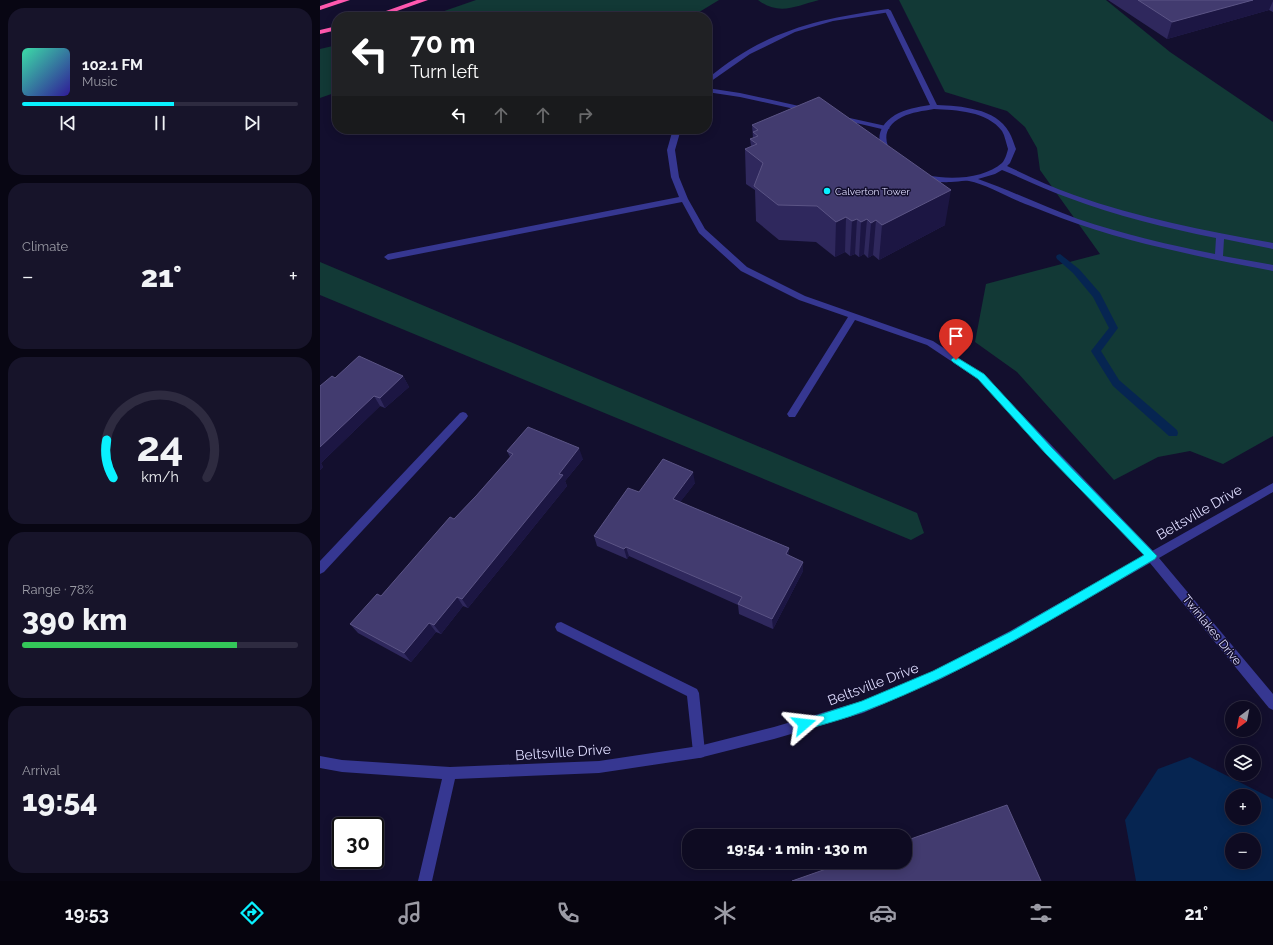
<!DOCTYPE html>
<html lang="en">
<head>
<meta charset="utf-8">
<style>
	:root { --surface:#0e0b22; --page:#17142a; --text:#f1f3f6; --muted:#9b9ba5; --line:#2e2b40; --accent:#09f1ff }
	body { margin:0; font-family:Raleway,sans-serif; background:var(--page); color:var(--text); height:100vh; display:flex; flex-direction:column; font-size:15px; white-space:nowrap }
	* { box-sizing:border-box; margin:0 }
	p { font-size:13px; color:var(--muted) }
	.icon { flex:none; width:22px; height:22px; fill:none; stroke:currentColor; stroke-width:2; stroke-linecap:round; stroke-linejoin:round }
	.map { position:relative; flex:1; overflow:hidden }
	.panel { display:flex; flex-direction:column; gap:8px; padding:8px; background:#080613; width:320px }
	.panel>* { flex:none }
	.guide { position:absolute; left:12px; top:12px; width:380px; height:122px; border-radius:16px; box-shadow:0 2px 10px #0003,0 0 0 1px var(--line); background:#202124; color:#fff; overflow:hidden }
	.needle { width:26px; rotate:212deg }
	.fabs { position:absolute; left:905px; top:701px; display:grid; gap:8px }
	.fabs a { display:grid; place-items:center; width:36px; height:36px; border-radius:50%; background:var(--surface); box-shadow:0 2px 10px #0003,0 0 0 1px var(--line); font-size:20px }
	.speed { position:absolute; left:12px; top:817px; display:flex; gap:8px; font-size:20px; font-weight:700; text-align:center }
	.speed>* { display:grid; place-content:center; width:52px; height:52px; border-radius:50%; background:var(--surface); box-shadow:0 2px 10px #0003,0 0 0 1px var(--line); line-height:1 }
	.speed .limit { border:2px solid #111; border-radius:6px; background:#fff; color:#111 }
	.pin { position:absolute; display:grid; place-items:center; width:34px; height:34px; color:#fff; margin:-41px -17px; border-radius:50% 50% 50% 0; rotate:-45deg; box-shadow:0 0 4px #0007 }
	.pin .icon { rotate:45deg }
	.me { position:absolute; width:44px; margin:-22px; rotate:73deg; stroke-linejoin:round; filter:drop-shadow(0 0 3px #0008) }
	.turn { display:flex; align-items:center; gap:14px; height:84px; padding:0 12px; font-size:18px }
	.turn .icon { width:52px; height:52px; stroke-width:2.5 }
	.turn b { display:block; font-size:28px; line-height:34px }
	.lanes { display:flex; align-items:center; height:38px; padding:0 12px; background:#0003; justify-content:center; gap:20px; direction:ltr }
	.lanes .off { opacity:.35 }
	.big { font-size:30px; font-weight:800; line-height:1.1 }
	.panel .card { flex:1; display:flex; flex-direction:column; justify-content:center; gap:6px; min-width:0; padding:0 14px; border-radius:16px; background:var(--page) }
	.panel .dial { align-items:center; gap:0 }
	.dial svg { height:104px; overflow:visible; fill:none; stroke:var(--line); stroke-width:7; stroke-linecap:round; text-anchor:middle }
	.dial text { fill:var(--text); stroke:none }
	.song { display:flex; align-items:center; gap:12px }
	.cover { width:48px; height:48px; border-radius:6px; background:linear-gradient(135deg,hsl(160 70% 55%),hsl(250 70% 35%)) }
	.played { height:4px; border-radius:2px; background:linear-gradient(90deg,var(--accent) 55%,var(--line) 55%) }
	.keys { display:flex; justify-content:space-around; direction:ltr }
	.heat { display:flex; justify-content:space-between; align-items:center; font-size:22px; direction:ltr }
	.charge { height:6px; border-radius:3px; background:linear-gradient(90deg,#34c759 78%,var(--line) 0) }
	.trip { position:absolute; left:362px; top:829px; width:230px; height:40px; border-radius:16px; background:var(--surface); box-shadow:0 2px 10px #0003,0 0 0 1px var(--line); font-weight:800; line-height:40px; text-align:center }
	.tabs { display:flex; height:64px; justify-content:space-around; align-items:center; background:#06040e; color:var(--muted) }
	.tabs .icon { width:28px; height:28px }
	.tabs .on { color:var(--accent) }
	.tabs b { font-size:18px; color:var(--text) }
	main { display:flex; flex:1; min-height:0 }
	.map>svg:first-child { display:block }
</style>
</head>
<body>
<main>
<section class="panel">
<div class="card">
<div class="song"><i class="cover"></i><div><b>102.1 FM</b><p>Music</p></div></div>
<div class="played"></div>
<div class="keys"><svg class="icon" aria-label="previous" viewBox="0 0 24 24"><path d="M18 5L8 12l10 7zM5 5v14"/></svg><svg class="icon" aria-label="pause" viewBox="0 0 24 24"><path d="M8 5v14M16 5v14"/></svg><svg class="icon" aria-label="next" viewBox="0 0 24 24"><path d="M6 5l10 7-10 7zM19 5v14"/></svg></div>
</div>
<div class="card"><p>Climate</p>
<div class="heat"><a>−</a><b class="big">21°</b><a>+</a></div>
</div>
<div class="card dial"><svg viewBox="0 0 100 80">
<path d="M14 69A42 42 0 1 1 86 69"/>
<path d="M14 69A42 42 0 0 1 9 40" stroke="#09f1ff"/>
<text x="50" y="56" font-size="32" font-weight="700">24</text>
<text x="50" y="72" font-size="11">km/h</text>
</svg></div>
<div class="card"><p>Range · 78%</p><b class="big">390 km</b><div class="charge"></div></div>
<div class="card"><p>Arrival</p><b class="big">19:54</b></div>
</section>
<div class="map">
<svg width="953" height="881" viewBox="0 0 953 881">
	<rect width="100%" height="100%" fill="#130f2e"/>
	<!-- green -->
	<path fill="#123936" d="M156,0h243l-28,17h-264z
		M438,0h61c-23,6 -40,16 -61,0z
		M579,0h207l64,52 103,70v314l-50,28 -33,-13 -32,6 -44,23 -97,-108 -42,-30 11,-58 114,-30 -60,-84 -3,-22 -12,-21 -18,-16 -62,-19z
		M17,45v47l-17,6v-49z
		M0,262l597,251 7,20 -13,7 -591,-245z"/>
	<!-- water -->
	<path fill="#062551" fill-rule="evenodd" d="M870,757l83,42v82h-137l-11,-61 33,-51zM912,796h22v22h-22zM912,840h22v22h-22z"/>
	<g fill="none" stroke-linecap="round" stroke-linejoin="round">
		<!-- stream -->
		<path fill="#062551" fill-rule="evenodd" d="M740,254l19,15 21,24 18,35 -17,23 18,29 58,50 1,3 -1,3h-8l-56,-50 -22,-35 18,-23 -16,-31 -20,-24 -16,-14 -1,-2 1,-2z"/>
		<!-- service -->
		<path fill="#363791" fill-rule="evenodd" d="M568,9l3,2 -1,1 -57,9 -38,11 -45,22 -43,30v-5c57,-48 110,-60 181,-70z
			M387,88l33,5 68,15 4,2 -4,2 -68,-15 -33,-5z
			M516,115l50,11 4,2 -4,2 -47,-11h-3z
			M353,129h8l-6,21 4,27 9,22 17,30 42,38 58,29 128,45 51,34 171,178 2,3 -2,3 -4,2 -4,-2 -169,-180 -51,-34 -72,-25 -60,97h-6l-2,-3 2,-3 59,-94 -49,-17 -58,-29 -42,-38 -17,-31 -294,58 -4,-3 4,-3 291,-57 -8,-20 -4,-27z
			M143,412l3,1 2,3 -2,3 -142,153 -4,2v-13l140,-148z
			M241,622l136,67 2,4 6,59 -1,5 -5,1 -5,-1 -1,-5 -6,-56 -130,-65 -2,-4 2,-4z"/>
		<!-- minor -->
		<path fill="#363791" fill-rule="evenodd" d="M568,9l3,2 46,94c23,1 59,3 72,27 3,5 5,12 7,17l-6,14 -3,3c22,10 44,21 67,29 65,23 132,36 199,48v6l-49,-10 -1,17 50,9v6c-37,-7 -73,-14 -110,-23 -46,-10 -91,-25 -135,-43 -17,-6 -42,-21 -59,-24 -6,-1 -12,1 -18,1 -15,1 -37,-3 -50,-12 -21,-14 -33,-38 -6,-55 10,-6 23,-8 35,-10l-45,-94zM614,109c22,1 53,2 68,22 3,5 4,12 6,18 -1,4 -3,11 -6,14 -21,19 -72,19 -95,4 -20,-13 -32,-36 -5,-50 10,-5 21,-6 32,-8zM682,170c22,9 44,20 67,28 48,18 97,30 147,40l-1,16c-46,-9 -92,-20 -137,-35 -33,-12 -66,-28 -100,-40l17,-5z
			M953,483v9l-114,66 114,136v16l-4,-2 -119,-145 -132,76 -77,40 -78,34 -89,26 -75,19 -100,15 -144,6 -23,102h-14l24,-102 -100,-7 -22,-4v-12l22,4 108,7 149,-6 100,-15 75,-19 88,-26 71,-30 77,-40z"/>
		<!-- motorway -->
		<path fill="#ff58af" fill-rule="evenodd" d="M18,0h12l-30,10v-4z
			M97,0h11l-48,17h-11z
			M17,26v4l-17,4v-4z"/>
	</g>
	<!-- wall -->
	<path fill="#2f285d" d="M788,0h165v12l-4,-2 -102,29z
		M432,125l193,100 -66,35 -6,-5 -5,3 -4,-4 -5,3 -4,-3 -5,2 -5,-4 -10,5 -19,-15 -37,-2 -23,-19 -1,-31 -9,-6 -1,-35 6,-3 -1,-7 3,-1z
		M83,376l6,11 -24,21 -5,-2 -59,57 2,4 -3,3v-84l15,-8z
		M187,451l76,8 -18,22 2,5 -99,122 -5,-2 -22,28 -5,-2 -25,30 -53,-29 -8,-9 31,-28 95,-100 34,-39z
		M375,483l-15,19 109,46v8l14,6v9l-30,58 -34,-15 -1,-9 -109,-49 -2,3 -30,-13 -3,-10 45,-44z"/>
	<!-- shaded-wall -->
	<path fill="#1c1643" d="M933,0h20v1l-4,9 -102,29 5,-17z
		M631,190l-6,35 -66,35 3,-35z
		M526,217l-1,35 -10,5 1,-35z
		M537,219l-2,35 -5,2 2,-35z
		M547,219l-3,35 -5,3 2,-35z
		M556,220l-3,35 -5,3 3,-35z
		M83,376l6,11 -24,21 -5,-10z
		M54,396l6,10 -59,57 2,4 -3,3v-23z
		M259,448l4,11 -18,22 2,5 -99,122 -6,-9 97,-125z
		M373,472l2,11 -20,26 -2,-10z
		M306,547l3,9 -2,3 -3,-10z
		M469,548v10l-3,-4z
		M483,562v9l-30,58 -1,-10z
		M137,597l6,9 -22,28 -7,-9z
		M109,623l7,9 -25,30 -7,-9z"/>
	<!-- building -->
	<path fill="#423b6f" stroke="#5b5485" d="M818,0h115l-81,22z
		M499,97l132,93 -69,35 -6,-5 -5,3 -4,-4 -6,3 -4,-3 -5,2 -6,-4 -10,5 -19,-16 -39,-1 -24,-19 9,-23 -18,-14 12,-5 -7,-5 8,-3 -5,-4 5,-2 -6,-5z
		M39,356l44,20 -23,22 -6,-2 -54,51v-61l12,-10 3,2z
		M208,427l51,21 -20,26 4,1 -101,124 -5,-2 -23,28 -5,-2 -25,30 -54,-29 27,-30 4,2 69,-79 4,2 22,-23 37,-42 -6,-3z
		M343,459l30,13 -20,27 116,49 -3,6 17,8 -31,57 -34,-15 4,-7 -116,-50 -2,2 -30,-13 34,-48 11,4z
		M687,805l34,76h-249l54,-19h59v-21z"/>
	<!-- route -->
	<path fill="#09f1ff" stroke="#069da6" d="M636,357l28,17 69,75 104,107 -2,3c-94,55 -188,113 -290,152 -20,8 -41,13 -61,19l-4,-2 -2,-4 2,-3 62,-20 71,-30 77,-39 134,-77 -98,-101 -68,-75 -25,-17 -2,-2 2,-2z"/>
	<!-- markers -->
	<circle fill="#09f1ff" stroke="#130f2e" stroke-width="1.5" cx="507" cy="191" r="4"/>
	<g text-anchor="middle" stroke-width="3" stroke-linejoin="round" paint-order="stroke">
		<!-- far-poi labels -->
		<g font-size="10" fill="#dfddff" stroke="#130f2e" text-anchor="start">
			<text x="515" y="195">Calverton Tower</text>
		</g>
		<!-- street labels -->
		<g font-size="12" fill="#dfddff" stroke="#130f2e">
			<text transform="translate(892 630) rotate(51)" y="4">Twinlakes Drive</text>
		</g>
		<!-- near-street labels -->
		<g font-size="14" fill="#dfddff" stroke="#130f2e">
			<text transform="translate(879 512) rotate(-30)" y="5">Beltsville Drive</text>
			<text transform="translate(553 684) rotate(-21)" y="5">Beltsville Drive</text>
			<text transform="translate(243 752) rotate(-4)" y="5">Beltsville Drive</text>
		</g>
	</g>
</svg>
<div class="fabs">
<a><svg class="needle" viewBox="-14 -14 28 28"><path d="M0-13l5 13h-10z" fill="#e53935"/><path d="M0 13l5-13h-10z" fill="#9b9ba5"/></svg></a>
<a><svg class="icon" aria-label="layers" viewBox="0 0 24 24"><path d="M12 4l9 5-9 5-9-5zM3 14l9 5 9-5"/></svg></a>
<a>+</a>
<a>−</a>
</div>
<div class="speed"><div class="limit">30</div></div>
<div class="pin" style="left:636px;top:360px;background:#d93025"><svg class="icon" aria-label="arrive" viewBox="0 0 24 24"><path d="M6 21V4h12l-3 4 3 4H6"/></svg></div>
<svg class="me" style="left:484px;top:724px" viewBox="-20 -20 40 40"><path d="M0-17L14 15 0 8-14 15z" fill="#09f1ff" stroke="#fff" stroke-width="4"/></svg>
<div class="trip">19:54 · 1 min · 130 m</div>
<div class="guide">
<div class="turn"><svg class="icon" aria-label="left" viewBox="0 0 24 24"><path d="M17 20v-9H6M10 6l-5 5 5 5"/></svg><div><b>70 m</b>Turn left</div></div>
<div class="lanes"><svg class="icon" aria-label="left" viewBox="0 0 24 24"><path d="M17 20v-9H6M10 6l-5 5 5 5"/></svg><svg class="icon off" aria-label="ahead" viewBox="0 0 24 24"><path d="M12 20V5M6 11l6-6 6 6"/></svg><svg class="icon off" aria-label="ahead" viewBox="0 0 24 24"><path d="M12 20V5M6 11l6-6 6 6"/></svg><svg class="icon off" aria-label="right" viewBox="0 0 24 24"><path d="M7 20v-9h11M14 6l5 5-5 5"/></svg></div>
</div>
</div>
</main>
<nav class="tabs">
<b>19:53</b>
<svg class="icon on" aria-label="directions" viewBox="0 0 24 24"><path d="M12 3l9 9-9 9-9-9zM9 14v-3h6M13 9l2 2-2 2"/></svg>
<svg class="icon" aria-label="music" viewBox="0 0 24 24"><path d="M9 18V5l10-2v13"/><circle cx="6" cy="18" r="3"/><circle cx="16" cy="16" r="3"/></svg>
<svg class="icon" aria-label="phone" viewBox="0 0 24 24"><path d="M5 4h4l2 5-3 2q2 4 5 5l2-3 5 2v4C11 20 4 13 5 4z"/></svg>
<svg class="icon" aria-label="climate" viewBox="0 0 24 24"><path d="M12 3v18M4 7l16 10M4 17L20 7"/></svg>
<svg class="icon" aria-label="car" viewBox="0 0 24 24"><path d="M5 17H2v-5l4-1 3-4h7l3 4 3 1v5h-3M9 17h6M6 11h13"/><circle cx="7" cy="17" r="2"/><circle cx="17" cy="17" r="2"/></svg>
<svg class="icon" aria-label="filters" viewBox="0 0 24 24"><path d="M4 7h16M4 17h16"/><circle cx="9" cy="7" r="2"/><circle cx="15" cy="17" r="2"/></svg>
<b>21°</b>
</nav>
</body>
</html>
